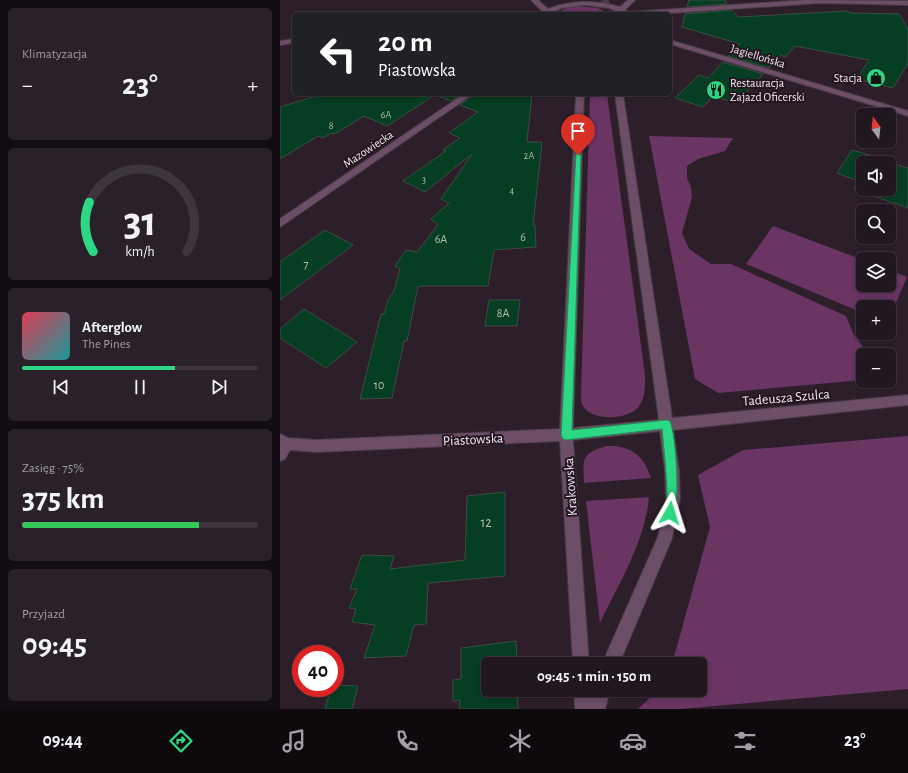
<!DOCTYPE html>
<html lang="pl">
<head>
<meta charset="utf-8">
<style>
	:root { --surface:#211720; --page:#292029; --text:#f1f3f6; --muted:#a29fa5; --line:#3e363e; --accent:#2dd884 }
	body { margin:0; font-family:"Alegreya Sans",sans-serif; background:var(--page); color:var(--text); height:100vh; display:flex; flex-direction:column; font-size:15px; white-space:nowrap }
	* { box-sizing:border-box; margin:0 }
	p { font-size:13px; color:var(--muted) }
	.icon { flex:none; width:22px; height:22px; fill:none; stroke:currentColor; stroke-width:2; stroke-linecap:round; stroke-linejoin:round }
	.map { position:relative; flex:1; overflow:hidden }
	.panel { display:flex; flex-direction:column; gap:8px; padding:8px; background:#120d12; width:280px }
	.panel>* { flex:none }
	.hud { position:absolute; left:12px; top:12px; width:380px; height:84px; border-radius:6px; box-shadow:0 2px 6px #0003,0 0 0 1px var(--line); background:#202124; color:#fff; overflow:hidden }
	.needle { width:26px; rotate:345deg }
	.fabs { position:absolute; left:576px; top:108px; display:grid; gap:8px }
	.fabs a { display:grid; place-items:center; width:40px; height:40px; border-radius:6px; background:var(--surface); box-shadow:0 2px 6px #0003,0 0 0 1px var(--line); font-size:20px }
	.speed { position:absolute; left:12px; top:645px; display:flex; gap:8px; font-size:20px; font-weight:700; text-align:center }
	.speed>* { display:grid; place-content:center; width:52px; height:52px; border-radius:50%; background:var(--surface); box-shadow:0 2px 6px #0003,0 0 0 1px var(--line); line-height:1 }
	.speed .limit { border:6px solid #d22; background:#fff; color:#111 }
	.pin { position:absolute; display:grid; place-items:center; width:34px; height:34px; color:#fff; margin:-41px -17px; border-radius:50% 50% 50% 0; rotate:-45deg; box-shadow:0 0 4px #0007 }
	.pin .icon { rotate:45deg }
	.me { position:absolute; width:44px; margin:-22px; rotate:6deg; stroke-linejoin:round; filter:drop-shadow(0 0 3px #0008) }
	.turn { display:flex; align-items:center; gap:14px; height:84px; padding:0 20px; font-size:18px }
	.turn .icon { width:52px; height:52px; stroke-width:2.5 }
	.turn b { display:block; font-size:28px; line-height:34px }
	.big { font-size:30px; font-weight:700; line-height:1.1 }
	.panel .tile { flex:1; display:flex; flex-direction:column; justify-content:center; gap:6px; min-width:0; padding:0 14px; border-radius:6px; background:var(--page) }
	.panel .dial { align-items:center; gap:0 }
	.dial svg { height:104px; overflow:visible; fill:none; stroke:var(--line); stroke-width:7; stroke-linecap:round; text-anchor:middle }
	.dial text { fill:var(--text); stroke:none }
	.song { display:flex; align-items:center; gap:12px }
	.cover { width:48px; height:48px; border-radius:6px; background:linear-gradient(135deg,hsl(350 70% 55%),hsl(180 70% 35%)) }
	.played { height:4px; border-radius:2px; background:linear-gradient(90deg,var(--accent) 65%,var(--line) 65%) }
	.keys { display:flex; justify-content:space-around; direction:ltr }
	.heat { display:flex; justify-content:space-between; align-items:center; font-size:22px; direction:ltr }
	.charge { height:6px; border-radius:3px; background:linear-gradient(90deg,#34c759 75%,var(--line) 0) }
	.trip { position:absolute; left:201px; top:657px; width:226px; height:40px; border-radius:6px; background:var(--surface); box-shadow:0 2px 6px #0003,0 0 0 1px var(--line); font-weight:700; line-height:40px; text-align:center }
	.dock { display:flex; height:64px; justify-content:space-around; align-items:center; background:#0d090d; color:var(--muted) }
	.dock .icon { width:28px; height:28px }
	.dock .on { color:var(--accent) }
	.dock b { font-size:18px; color:var(--text) }
	main { display:flex; flex:1; min-height:0 }
	.map>svg:first-child { display:block }
</style>
</head>
<body>
<main>
<section class="panel">
<div class="tile"><p>Klimatyzacja</p>
<div class="heat"><a>−</a><b class="big">23°</b><a>+</a></div>
</div>
<div class="tile dial"><svg viewBox="0 0 100 80">
<path d="M14 69A42 42 0 1 1 86 69"/>
<path d="M14 69A42 42 0 0 1 11 31" stroke="#2dd884"/>
<text x="50" y="56" font-size="32" font-weight="700">31</text>
<text x="50" y="72" font-size="11">km/h</text>
</svg></div>
<div class="tile">
<div class="song"><i class="cover"></i><div><b>Afterglow</b><p>The Pines</p></div></div>
<div class="played"></div>
<div class="keys"><svg class="icon" aria-label="previous" viewBox="0 0 24 24"><path d="M18 5L8 12l10 7zM5 5v14"/></svg><svg class="icon" aria-label="pause" viewBox="0 0 24 24"><path d="M8 5v14M16 5v14"/></svg><svg class="icon" aria-label="next" viewBox="0 0 24 24"><path d="M6 5l10 7-10 7zM19 5v14"/></svg></div>
</div>
<div class="tile"><p>Zasięg · 75%</p><b class="big">375 km</b><div class="charge"></div></div>
<div class="tile"><p>Przyjazd</p><b class="big">09:45</b></div>
</section>
<div class="map">
<svg width="628" height="709" viewBox="0 0 628 709">
	<rect width="100%" height="100%" fill="#2c1f2a"/>
	<!-- green -->
	<path fill="#6a3463" d="M296,6l22,2 11,6h-53l10,-6z
		M310,94h17l38,281c0,10 1,20 -5,30 -9,15 -48,17 -57,1 -2,-3 -2,-9 -2,-12z
		M369,136l84,2 -8,13 -27,8 -11,7v12l4,9 1,10 -10,36 7,16 22,15h20l115,52 7,17 16,22h-6v25l-145,13 -23,-14z
		M493,226l90,34v25h26v-15l18,7 -18,42v-12h-26v6l-117,-49z
		M628,436v253l-228,20h-42l20,-19h42v-26h-28l38,-137 -12,-52 45,-25z
		M327,446c23,-1 37,9 44,32l-67,5c-1,-24 -3,-30 23,-37z
		M369,497c-4,45 -30,86 -49,126l-14,-122z"/>
	<!-- building -->
	<path fill="#053e22" stroke="#3d4d42" fill-rule="evenodd" d="M409,0h36l2,4 -40,3z
		M452,10l6,7 110,-6 2,2 49,1 9,15v34l-15,25 -36,-9 12,-19 -74,-14 -10,11 -4,-2 -12,13 -41,-12 12,-12 -58,-17 3,-13z
		M443,62l40,12 -27,29 -23,-7 -10,11 -28,-9 24,-23 9,3z
		M43,94h138l-10,7 -16,-6 -48,31 -23,-10 -29,18 -3,-1 -9,5 -5,-2 -38,23v-52z
		M194,94h58l-5,48h15l-9,84 2,-1 1,22 -42,3 -6,36h-70l-11,55h-3l-12,57 -32,1 21,-85h3l4,-14 6,-9 6,-22 -5,-3 11,-16 11,2 21,-27 -7,-6 18,-16 -8,-4 31,-45 -47,38 -22,-11 43,-30 -3,-1 17,-12 -11,-5 29,-21 -18,-7z
		M572,150l43,12 -1,2 14,4v40l-54,-19 4,-8 -21,-8zM583,163h26v26h-26z
		M45,230l28,15 -73,55v-38z
		M209,300h31l-3,26h-32z
		M24,309l53,33 -31,26 -46,-30v-9z
		M225,492v84l-77,7 -2,41 -12,1 -8,31 -42,2 11,-33 -23,-3 4,-13 -7,-1 8,-19h-7l12,-34 32,1 -4,13 75,-9 2,-64z
		M236,641l1,23h-29v26h29l1,19h-59l1,-9 -7,1v-21l8,-1v-31z
		M55,685l23,1 -6,23h-27l6,-21h4z"/>
	<g fill="none" stroke-linecap="round" stroke-linejoin="round">
		<!-- minor-tunnel -->
		<path stroke="#4a3d48" stroke-width="8" stroke-dasharray="8 3.5" stroke-linecap="butt" d="M325,0l2,14"/>
		<defs>
			<path id="minor" d="M251,0h7l10,9c22,-9 49,-9 72,-2l8,-7h7l-10,10 4,2 177,-12 102,1v4l-88,-2 -164,11h-33l-14,-6 -24,-3 -23,3 -13,6h-8l2,-2z
				M14,39v4l-14,2v-4z
				M390,40l238,71v5l-238,-72z
				M184,94h9l-193,133v-8z
				M296,94h8l-11,334 86,-8 -44,-326h8l49,324 236,-23v10l-235,25 6,41 1,29 -8,38 -53,126h-17l56,-127 8,-37 -1,-29 -5,-40 -87,9 16,224h-16l-13,-223 -243,11 -27,-2 -5,9 -5,2v-27l8,4 29,2 243,-11z
				M294,690h18v2v-2h18l-5,19h-30z"/>
		</defs>
		<!-- minor casing -->
		<use href="#minor" stroke="#483b46" stroke-width="2"/>
		<!-- minor -->
		<use href="#minor" fill="#6d4e67" fill-rule="evenodd"/>
	</g>
	<!-- route -->
	<path fill="#2dd884" stroke="#1d8c56" d="M296,153l5,2 -9,275 94,-10 4,1c6,14 10,80 4,95l-4,2 -4,-2c-2,-6 1,-11 1,-18 0,-23 -3,-46 -5,-69l-96,11 -3,-1 -2,-4z"/>
	<!-- icons -->
	<defs>
		<symbol id="shop-disc" viewBox="-11 -11 22 22"><circle r="9.5" fill="#2dd884" stroke="#231620"/><path d="M-5-2.5h2.3a2.7 3.5 0 0 1 5.4 0H5L5.5 6h-11ZM-1.5-2.5h3a1.5 2.3 0 0 0-3 0Z" fill="#111"/></symbol>
		<symbol id="restaurant-disc" viewBox="-11 -11 22 22"><circle r="9.5" fill="#2dd884" stroke="#231620"/><path d="M-5-6h1v4h1v-4h1v4h1v-4h1v5L-1.5 .5V6h-2V.5L-5-1ZM5-6V6H3V1.5H1.5Q1.5-4 5-6Z" fill="#111"/></symbol>
	</defs>
	<g fill-rule="evenodd">
		<use href="#shop-disc" x="585" y="67" width="22" height="22"/>
		<use href="#restaurant-disc" x="425" y="79" width="22" height="22"/>
	</g>
	<g text-anchor="middle" stroke-width="4" stroke-linejoin="round" paint-order="stroke">
		<!-- far-number labels -->
		<g font-size="10" fill="#b8bfbd">
			<text x="106" y="118">6A</text>
			<text x="51" y="129">8</text>
			<text x="249" y="159">2A</text>
			<text x="144" y="183">3</text>
			<text x="232" y="194">4</text>
		</g>
		<!-- far-street labels -->
		<g font-size="12" fill="#f3eaf1" stroke="#231620">
			<text transform="translate(478 56) rotate(17)" y="4">Jagiellońska</text>
			<text transform="translate(88 149) rotate(-34)" y="4">Mazowiecka</text>
		</g>
		<!-- far-poi labels -->
		<g font-size="12" fill="#f3eaf1" stroke="#231620" text-anchor="end">
			<text x="582" y="82">Stacja</text>
			<text x="450" y="87" text-anchor="start">Restauracja<tspan x="450" dy="14">Zajazd Oficerski</tspan></text>
		</g>
		<!-- number labels -->
		<g font-size="12" fill="#b8bfbd">
			<text x="243" y="241">6</text>
			<text x="161" y="243">6A</text>
			<text x="26" y="268">7</text>
			<text x="223" y="317">8A</text>
			<text x="99" y="389">10</text>
		</g>
		<!-- street labels -->
		<g font-size="14" fill="#f3eaf1" stroke="#231620">
			<text transform="translate(506 397) rotate(-5)" y="5">Tadeusza Szulca</text>
			<text transform="translate(193 439) rotate(-3)" y="5">Piastowska</text>
			<text transform="translate(290 487) rotate(-94)" y="5">Krakowska</text>
		</g>
		<!-- near-number labels -->
		<g font-size="14" fill="#b8bfbd">
			<text x="206" y="527">12</text>
		</g>
	</g>
</svg>
<div class="fabs">
<a><svg class="needle" viewBox="-14 -14 28 28"><path d="M0-13l5 13h-10z" fill="#e53935"/><path d="M0 13l5-13h-10z" fill="#a29fa5"/></svg></a>
<a><svg class="icon" aria-label="sound" viewBox="0 0 24 24"><path d="M4 9h4l5-4v14l-5-4H4zM17 9q2 3 0 6"/></svg></a>
<a><svg class="icon" aria-label="search" viewBox="0 0 24 24"><circle cx="10" cy="10" r="6"/><path d="M15 15l6 6"/></svg></a>
<a><svg class="icon" aria-label="layers" viewBox="0 0 24 24"><path d="M12 4l9 5-9 5-9-5zM3 14l9 5 9-5"/></svg></a>
<a>+</a>
<a>−</a>
</div>
<div class="speed"><div class="limit">40</div></div>
<div class="pin" style="left:298px;top:155px;background:#d93025"><svg class="icon" aria-label="arrive" viewBox="0 0 24 24"><path d="M6 21V4h12l-3 4 3 4H6"/></svg></div>
<svg class="me" style="left:390px;top:513px" viewBox="-20 -20 40 40"><path d="M0-17L14 15 0 8-14 15z" fill="#2dd884" stroke="#fff" stroke-width="4"/></svg>
<div class="trip">09:45 · 1 min · 150 m</div>
<div class="hud">
<div class="turn"><svg class="icon" aria-label="left" viewBox="0 0 24 24"><path d="M17 20v-9H6M10 6l-5 5 5 5"/></svg><div><b>20 m</b>Piastowska</div></div>
</div>
</div>
</main>
<nav class="dock">
<b>09:44</b>
<svg class="icon on" aria-label="directions" viewBox="0 0 24 24"><path d="M12 3l9 9-9 9-9-9zM9 14v-3h6M13 9l2 2-2 2"/></svg>
<svg class="icon" aria-label="music" viewBox="0 0 24 24"><path d="M9 18V5l10-2v13"/><circle cx="6" cy="18" r="3"/><circle cx="16" cy="16" r="3"/></svg>
<svg class="icon" aria-label="phone" viewBox="0 0 24 24"><path d="M5 4h4l2 5-3 2q2 4 5 5l2-3 5 2v4C11 20 4 13 5 4z"/></svg>
<svg class="icon" aria-label="climate" viewBox="0 0 24 24"><path d="M12 3v18M4 7l16 10M4 17L20 7"/></svg>
<svg class="icon" aria-label="car" viewBox="0 0 24 24"><path d="M5 17H2v-5l4-1 3-4h7l3 4 3 1v5h-3M9 17h6M6 11h13"/><circle cx="7" cy="17" r="2"/><circle cx="17" cy="17" r="2"/></svg>
<svg class="icon" aria-label="filters" viewBox="0 0 24 24"><path d="M4 7h16M4 17h16"/><circle cx="9" cy="7" r="2"/><circle cx="15" cy="17" r="2"/></svg>
<b>23°</b>
</nav>
</body>
</html>
